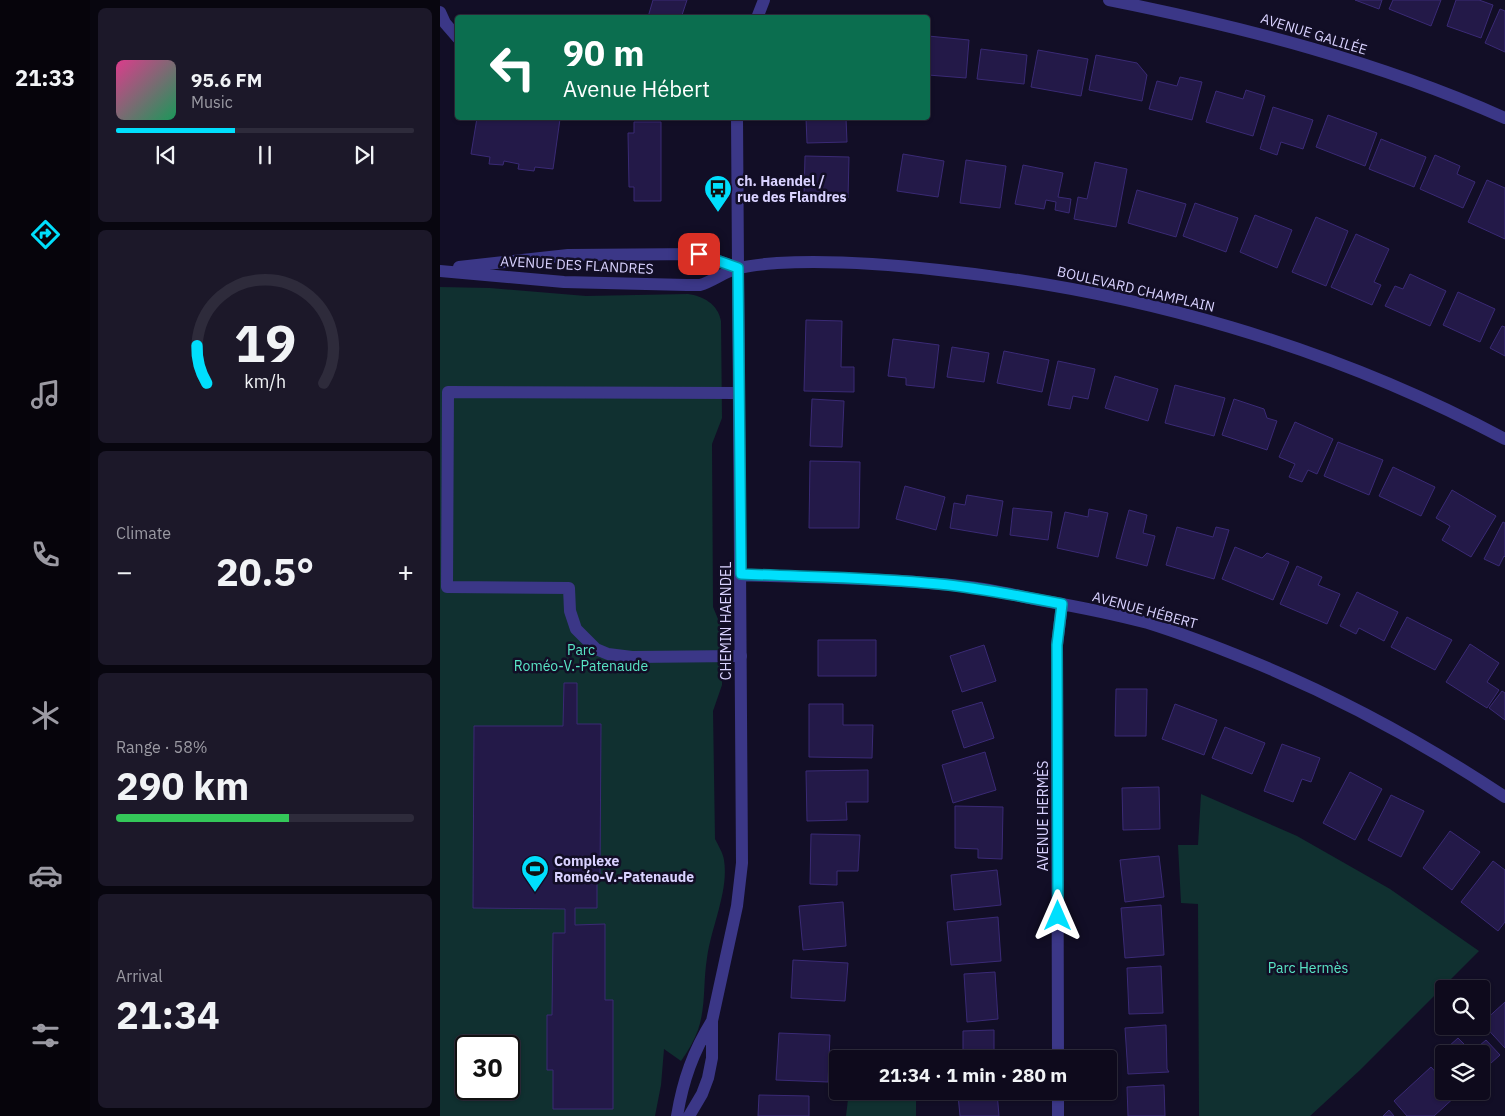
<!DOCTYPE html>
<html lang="en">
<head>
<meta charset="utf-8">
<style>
	:root { --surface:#0e0a1c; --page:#1c1829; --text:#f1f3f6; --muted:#9b9aa3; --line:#2e2b3b; --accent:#00dffd }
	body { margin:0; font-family:"IBM Plex Sans",sans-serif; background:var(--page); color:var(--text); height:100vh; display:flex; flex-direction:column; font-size:19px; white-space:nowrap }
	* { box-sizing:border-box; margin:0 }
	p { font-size:16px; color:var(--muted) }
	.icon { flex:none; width:28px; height:28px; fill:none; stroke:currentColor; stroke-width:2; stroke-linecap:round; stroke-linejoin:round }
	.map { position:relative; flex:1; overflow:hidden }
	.drawer { display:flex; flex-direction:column; gap:8px; padding:8px; background:#08060f; width:350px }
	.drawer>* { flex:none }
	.banner { position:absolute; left:15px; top:15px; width:475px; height:105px; border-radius:5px; box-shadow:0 1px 4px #0004,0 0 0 1px var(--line); background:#0b6e4f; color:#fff; overflow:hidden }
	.buttons { position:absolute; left:995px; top:980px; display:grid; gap:10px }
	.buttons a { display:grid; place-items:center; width:55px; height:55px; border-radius:5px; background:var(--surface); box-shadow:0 1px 4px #0004,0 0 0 1px var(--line); font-size:25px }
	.speed { position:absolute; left:15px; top:1035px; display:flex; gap:10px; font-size:25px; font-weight:700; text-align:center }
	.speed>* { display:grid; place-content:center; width:65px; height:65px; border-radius:50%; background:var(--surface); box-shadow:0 1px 4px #0004,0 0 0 1px var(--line); line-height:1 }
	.speed .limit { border:2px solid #111; border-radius:8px; background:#fff; color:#111 }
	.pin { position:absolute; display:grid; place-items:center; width:42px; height:42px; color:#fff; margin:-21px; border-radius:10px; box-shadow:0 2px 8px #0006 }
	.me { position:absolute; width:55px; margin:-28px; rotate:0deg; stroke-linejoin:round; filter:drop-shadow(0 0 4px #0008) }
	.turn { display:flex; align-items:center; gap:18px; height:105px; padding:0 25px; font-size:22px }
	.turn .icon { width:65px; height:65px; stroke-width:2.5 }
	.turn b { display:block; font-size:35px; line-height:42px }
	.big { font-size:38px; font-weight:700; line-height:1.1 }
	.drawer .card { flex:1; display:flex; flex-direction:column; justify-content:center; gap:8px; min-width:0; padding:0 18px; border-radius:8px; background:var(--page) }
	.drawer .dial { align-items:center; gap:0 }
	.dial svg { height:130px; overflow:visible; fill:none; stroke:var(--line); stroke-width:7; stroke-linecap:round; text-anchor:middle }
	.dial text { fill:var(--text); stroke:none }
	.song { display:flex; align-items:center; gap:15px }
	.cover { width:60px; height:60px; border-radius:8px; background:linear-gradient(135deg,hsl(330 70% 55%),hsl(150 70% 35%)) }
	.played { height:5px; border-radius:2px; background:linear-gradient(90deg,var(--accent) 40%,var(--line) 40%) }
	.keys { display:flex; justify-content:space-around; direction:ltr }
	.heat { display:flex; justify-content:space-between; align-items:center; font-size:28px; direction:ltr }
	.charge { height:8px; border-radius:4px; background:linear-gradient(90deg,#34c759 58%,var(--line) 0) }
	.trip { position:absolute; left:389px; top:1050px; width:288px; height:50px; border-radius:5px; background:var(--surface); box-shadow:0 1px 4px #0004,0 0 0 1px var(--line); font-weight:700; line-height:50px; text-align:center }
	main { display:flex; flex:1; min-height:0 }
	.tab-bar { display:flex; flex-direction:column; width:90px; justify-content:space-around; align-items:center; background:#06040b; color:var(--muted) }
	.tab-bar .icon { width:35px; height:35px }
	.tab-bar .selected { color:var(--accent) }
	.tab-bar b { font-size:22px; color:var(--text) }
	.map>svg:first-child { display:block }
</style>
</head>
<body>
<main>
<nav class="tab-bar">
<b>21:33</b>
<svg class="icon selected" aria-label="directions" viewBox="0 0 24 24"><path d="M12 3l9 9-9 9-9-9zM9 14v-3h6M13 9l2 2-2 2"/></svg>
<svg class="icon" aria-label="music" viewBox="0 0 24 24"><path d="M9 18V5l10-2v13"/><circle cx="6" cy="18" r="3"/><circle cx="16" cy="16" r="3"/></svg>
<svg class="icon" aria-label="phone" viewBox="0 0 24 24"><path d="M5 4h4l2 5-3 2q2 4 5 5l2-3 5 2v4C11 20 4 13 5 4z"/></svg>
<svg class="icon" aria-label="climate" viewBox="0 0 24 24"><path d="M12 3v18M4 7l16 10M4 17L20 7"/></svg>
<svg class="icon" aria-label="car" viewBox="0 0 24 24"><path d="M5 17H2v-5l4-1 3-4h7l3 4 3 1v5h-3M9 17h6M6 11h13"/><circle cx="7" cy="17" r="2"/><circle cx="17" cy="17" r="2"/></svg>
<svg class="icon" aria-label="filters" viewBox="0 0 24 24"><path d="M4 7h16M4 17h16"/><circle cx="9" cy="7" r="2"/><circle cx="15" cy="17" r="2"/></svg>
</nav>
<section class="drawer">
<div class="card">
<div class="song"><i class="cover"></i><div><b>95.6 FM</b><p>Music</p></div></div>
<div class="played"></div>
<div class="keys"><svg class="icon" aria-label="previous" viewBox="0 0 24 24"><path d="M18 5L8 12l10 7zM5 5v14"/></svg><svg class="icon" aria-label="pause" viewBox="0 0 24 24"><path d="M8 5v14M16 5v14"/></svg><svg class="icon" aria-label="next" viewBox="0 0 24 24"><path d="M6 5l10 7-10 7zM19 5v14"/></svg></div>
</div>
<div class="card dial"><svg viewBox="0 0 100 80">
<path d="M14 69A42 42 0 1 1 86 69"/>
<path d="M14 69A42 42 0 0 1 8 46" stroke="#00dffd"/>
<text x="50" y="56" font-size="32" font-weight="700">19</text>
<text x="50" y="72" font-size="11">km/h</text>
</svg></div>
<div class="card"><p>Climate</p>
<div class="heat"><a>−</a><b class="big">20.5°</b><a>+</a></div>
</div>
<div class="card"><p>Range · 58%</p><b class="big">290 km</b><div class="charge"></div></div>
<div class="card"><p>Arrival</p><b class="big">21:34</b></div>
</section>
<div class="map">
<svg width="1065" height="1116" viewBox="0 0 1065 1116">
	<rect width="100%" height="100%" fill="#120e26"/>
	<!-- green -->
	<path fill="#103030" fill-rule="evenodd" d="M0,287l50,1 96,8 102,-2c15,2 30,10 33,27l1,97 -10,26 1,163 10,24 -1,54 -9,26 2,128c3,6 8,14 9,21 5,31 -13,67 -17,98 -4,24 -1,49 -9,72 -4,11 -10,21 -17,31l-17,-12 -3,36 -6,31h-215zM26,1046h43v43h-43z
		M761,794l96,42 93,53 89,62 -120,120 -49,45h-111l-1,-212 -17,-1 -3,-58h20z
		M409,1091h67v25h-70z"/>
	<!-- building -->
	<path fill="#231948" stroke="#3a2a75" d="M213,0h34l-6,18h-31l-2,-1z
		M915,0h27l-3,9z
		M953,0h48l-10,26 -42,-17z
		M1016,0h23l14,5 -12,33 -34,-12z
		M1060,9l5,2v41l-20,-9z
		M488,36l41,4 -3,38 -38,-3z
		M541,49l46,6 -3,29 -47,-5z
		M598,50l50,9 -7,37 -50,-9z
		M656,55l41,8 10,12 -5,26 -53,-11z
		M740,77l22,5 -10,38 -43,-11 8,-28 20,5z
		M806,90l19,6 -12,40 -47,-14 10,-31 27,8z
		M833,107l40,13 -10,29 -22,-7 -4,13 -17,-6z
		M888,115l49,18 -12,33 -49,-19z
		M37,118h71l12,1 -7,50 -18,-2 -1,4 -16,-2 1,-5 -15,-3 -1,4 -14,-1 1,-7 -19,-3z
		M366,118h40l1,24 -40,1z
		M194,122h27v79h-27v-14h-5l-1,-54h6z
		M941,139l45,18 -12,30 -45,-18z
		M463,154l41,7 -6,36 -41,-6z
		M995,155l25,11 -3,8 18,8 -12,26 -43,-19z
		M365,156l44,1 -1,41 -44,-1z
		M526,160l40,6 -6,42 -40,-5z
		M655,162l32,7 -11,58 -42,-8 4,-22 9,2z
		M583,165l40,8 -5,24 13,2 -2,14 -14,-3 1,-8 -10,-2 -2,9 -29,-5z
		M1047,180l18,8v51l-37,-17z
		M697,190l49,14 -10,33 -48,-14z
		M755,203l43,15 -12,34 -43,-16z
		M815,215l37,15 -15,38 -37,-16z
		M876,217l32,14 -22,55 -34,-14z
		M916,234l33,15 -15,33 7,3 -9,20 -41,-18z
		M970,274l36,17 -16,35 -45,-20 10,-20 8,3z
		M1018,292l37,17 -15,33 -37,-17z
		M366,320l36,1 -1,46h13v25l-50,-1z
		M1062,326l3,1v29l-15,-8z
		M453,339l46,6 -5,43 -28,-3v-7l-18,-2z
		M512,347l37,6 -5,29 -37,-5z
		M564,351l45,9 -7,32 -45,-9z
		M618,361l37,8 -7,30 -15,-3 -3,13 -22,-4z
		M675,376l43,13 -10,32 -43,-13z
		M735,385l50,13 -11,38 -49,-13z
		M372,399l32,2 -2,46 -32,-1z
		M794,399l30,10 3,9 10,3 -10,29 -45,-15z
		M855,422l38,17 -16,35 -9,-4 -6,12 -13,-5 6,-13 -16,-7z
		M898,442l45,18 -14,35 -45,-19z
		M370,461l50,1 -1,66h-50z
		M953,467l42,20 -14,29 -42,-20z
		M465,486l40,11 -9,33 -40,-11z
		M1012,490l44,26 -25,41 -29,-17 8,-14 -14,-8z
		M527,495l36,6 -6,35 -47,-8 4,-25 11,2z
		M573,508l39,4 -4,28 -38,-5z
		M649,509l19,4 -10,44 -41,-9 8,-36 23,5z
		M689,510l18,5 -4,18 12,3 -8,30 -31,-8z
		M1063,522l2,1v34l-1,-1 -5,10 -15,-7z
		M737,527l36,10 3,-10 13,3 -15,49 -48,-14z
		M795,547l27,11 5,-5 22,9 -16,38 -51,-21z
		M857,566l25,11 -4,8 22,9 -13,30 -47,-20z
		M917,592l41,20 -14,29 -25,-13 -3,6 -16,-8z
		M967,617l45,23 -17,30 -44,-23z
		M378,640h58v36h-58z
		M1030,644l29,19 -12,19 12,8 -12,18 -41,-26z
		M544,645l12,36 -34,11 -12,-36z
		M124,683h13v41h24l-1,154 -3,-1v31h-22v17l30,-1v76h8v109h-60v-39h-6v-55h5l1,-82h12v-24l-92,-1 1,-182h89z
		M676,689h31l-1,47h-31z
		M1062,691l3,2v27l-16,-12z
		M542,702l12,36 -30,10 -12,-37z
		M369,704h34v21h30l-1,33 -63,-1z
		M735,704l42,16 -13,35 -42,-16z
		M785,727l40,16 -13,31 -40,-16z
		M842,744l38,14 -9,24 -9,-3 -9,23 -29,-11z
		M545,752l11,38 -43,13 -11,-38z
		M428,770v32h-22l1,18 -40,1 -1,-50z
		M910,772l32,17 -27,51 -32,-17z
		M719,787l1,42 -37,1 -1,-42z
		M951,795l33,16 -23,46 -33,-17z
		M515,806l48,1 -1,52 -24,-1v-9l-23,-1z
		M1010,831l30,21 -28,38 -29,-22z
		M371,834l49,1 -2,36h-21v14l-27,-1z
		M719,856l5,41 -39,5 -5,-42z
		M1053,861l12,9v52l-7,9 -37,-29z
		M557,870l4,35 -47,5 -3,-35z
		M403,902l3,44 -43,4 -4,-44z
		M721,905l3,50 -39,3 -4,-50z
		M558,917l3,44 -50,4 -4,-43z
		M353,960l55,3 -3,38 -54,-3z
		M721,966l2,47 -34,1 -2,-46z
		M555,972l3,47 -31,3 -3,-48z
		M1065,1002v46l-23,-25z
		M726,1025l1,44 2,3 -41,2 -3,-46z
		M554,1030v29h-31v-28z
		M339,1033l51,2 -2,47 -52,-2z
		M1018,1038l14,14 14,-12 14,15 -19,17v-18h-37v9l-6,-7z
		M991,1067l13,14v10h9l4,4 -23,21h-27l-13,-15z
		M724,1085l1,31h-37l-1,-29z
		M557,1092l2,24h-39l-2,-21z
		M319,1095l50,1v20h-51z
		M949,1110l5,6h-11z"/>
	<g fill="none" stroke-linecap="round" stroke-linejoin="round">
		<!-- lane -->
		<path stroke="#3b3787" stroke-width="12" d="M299,393l-291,-1 -1,195 122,1 1,23 6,18 20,20 12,5 24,3 109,-1"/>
		<!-- street -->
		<path stroke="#3b3787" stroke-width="12" d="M669,0c135,27 270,62 396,118
			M0,12l5,11 13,15
			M317,18l7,-18
			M19,267l109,-12 131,-1 39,14
			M0,271l124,11 123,3c4,0 9,0 13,0 14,-4 25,-14 39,-17 12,-3 26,-4 38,-5 54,-3 109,1 162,7 197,20 392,76 566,169
			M301,575c76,3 152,3 228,12 25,3 50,9 76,14 34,6 69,13 103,22 35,11 69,24 103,38 91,37 173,82 254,136
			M618,1059l-1,-414 5,-41
			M618,1091v25
			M237,1116c6,-36 16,-64 35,-95
			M249,1116l13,-22 6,-16 4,-20v-37l25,-115 5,-43 -5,-745"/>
	</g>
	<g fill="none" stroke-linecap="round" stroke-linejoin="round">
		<defs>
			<path id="route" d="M259,254l39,14 3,306c66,3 132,3 198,10 41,4 82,12 123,20l-5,41 1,271"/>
		</defs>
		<!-- route casing -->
		<use href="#route" stroke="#0091a4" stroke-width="12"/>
		<!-- route -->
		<use href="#route" stroke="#00dffd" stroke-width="9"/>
	</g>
	<!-- icons -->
	<defs>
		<symbol id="bus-pin" viewBox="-11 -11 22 30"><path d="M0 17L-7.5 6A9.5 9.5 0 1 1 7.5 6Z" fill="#00dffd" stroke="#120e26"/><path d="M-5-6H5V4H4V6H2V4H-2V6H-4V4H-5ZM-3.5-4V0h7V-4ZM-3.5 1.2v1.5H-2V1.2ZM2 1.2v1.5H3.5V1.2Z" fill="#111"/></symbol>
		<symbol id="stadium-pin" viewBox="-11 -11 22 30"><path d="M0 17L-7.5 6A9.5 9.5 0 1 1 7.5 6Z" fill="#00dffd" stroke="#120e26"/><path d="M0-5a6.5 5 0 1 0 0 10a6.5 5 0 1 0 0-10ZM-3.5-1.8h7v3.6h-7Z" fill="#111"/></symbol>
	</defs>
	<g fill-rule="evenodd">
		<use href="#bus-pin" x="262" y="173" width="32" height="43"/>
		<use href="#stadium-pin" x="79" y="853" width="32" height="43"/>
	</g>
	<g text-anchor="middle" stroke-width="5" stroke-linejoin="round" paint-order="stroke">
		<!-- street labels -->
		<g font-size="14" fill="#d9d2ff" stroke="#120e26">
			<text transform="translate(874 34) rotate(17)" y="5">AVENUE GALILÉE</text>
			<text transform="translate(137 265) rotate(3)" y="5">AVENUE DES FLANDRES</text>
			<text transform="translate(696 289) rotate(13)" y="5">BOULEVARD CHAMPLAIN</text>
			<text transform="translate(705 610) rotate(15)" y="5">AVENUE HÉBERT</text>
			<text transform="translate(286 621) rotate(-90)" y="5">CHEMIN HAENDEL</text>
			<text transform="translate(603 816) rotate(-90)" y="5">AVENUE HERMÈS</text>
		</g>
		<!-- poi labels -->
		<g font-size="14" font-weight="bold" fill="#d9d2ff" stroke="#120e26" text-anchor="start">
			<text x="297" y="186">ch. Haendel /<tspan x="297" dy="16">rue des Flandres</tspan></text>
			<text x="114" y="866">Complexe<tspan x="114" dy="16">Roméo-V.-Patenaude</tspan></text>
		</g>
		<!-- park labels -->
		<g font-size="14" fill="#59e5c5" stroke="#120e26">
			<text x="141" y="655">Parc<tspan x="141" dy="16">Roméo-V.-Patenaude</tspan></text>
			<text x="868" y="973">Parc Hermès</text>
		</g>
	</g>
</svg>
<div class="buttons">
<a><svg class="icon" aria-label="search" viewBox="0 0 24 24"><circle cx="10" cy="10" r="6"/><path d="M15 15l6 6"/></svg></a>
<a><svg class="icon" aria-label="layers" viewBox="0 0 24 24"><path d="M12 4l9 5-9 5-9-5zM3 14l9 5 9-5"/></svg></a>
</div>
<div class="speed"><div class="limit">30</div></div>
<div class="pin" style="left:259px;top:254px;background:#d93025"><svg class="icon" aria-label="arrive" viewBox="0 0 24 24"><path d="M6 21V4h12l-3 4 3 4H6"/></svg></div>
<svg class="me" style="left:618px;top:916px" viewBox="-20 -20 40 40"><path d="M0-17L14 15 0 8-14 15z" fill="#00dffd" stroke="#fff" stroke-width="4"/></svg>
<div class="trip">21:34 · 1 min · 280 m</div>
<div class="banner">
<div class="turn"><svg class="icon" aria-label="left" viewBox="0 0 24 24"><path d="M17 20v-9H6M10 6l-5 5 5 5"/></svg><div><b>90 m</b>Avenue Hébert</div></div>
</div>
</div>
</main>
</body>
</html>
